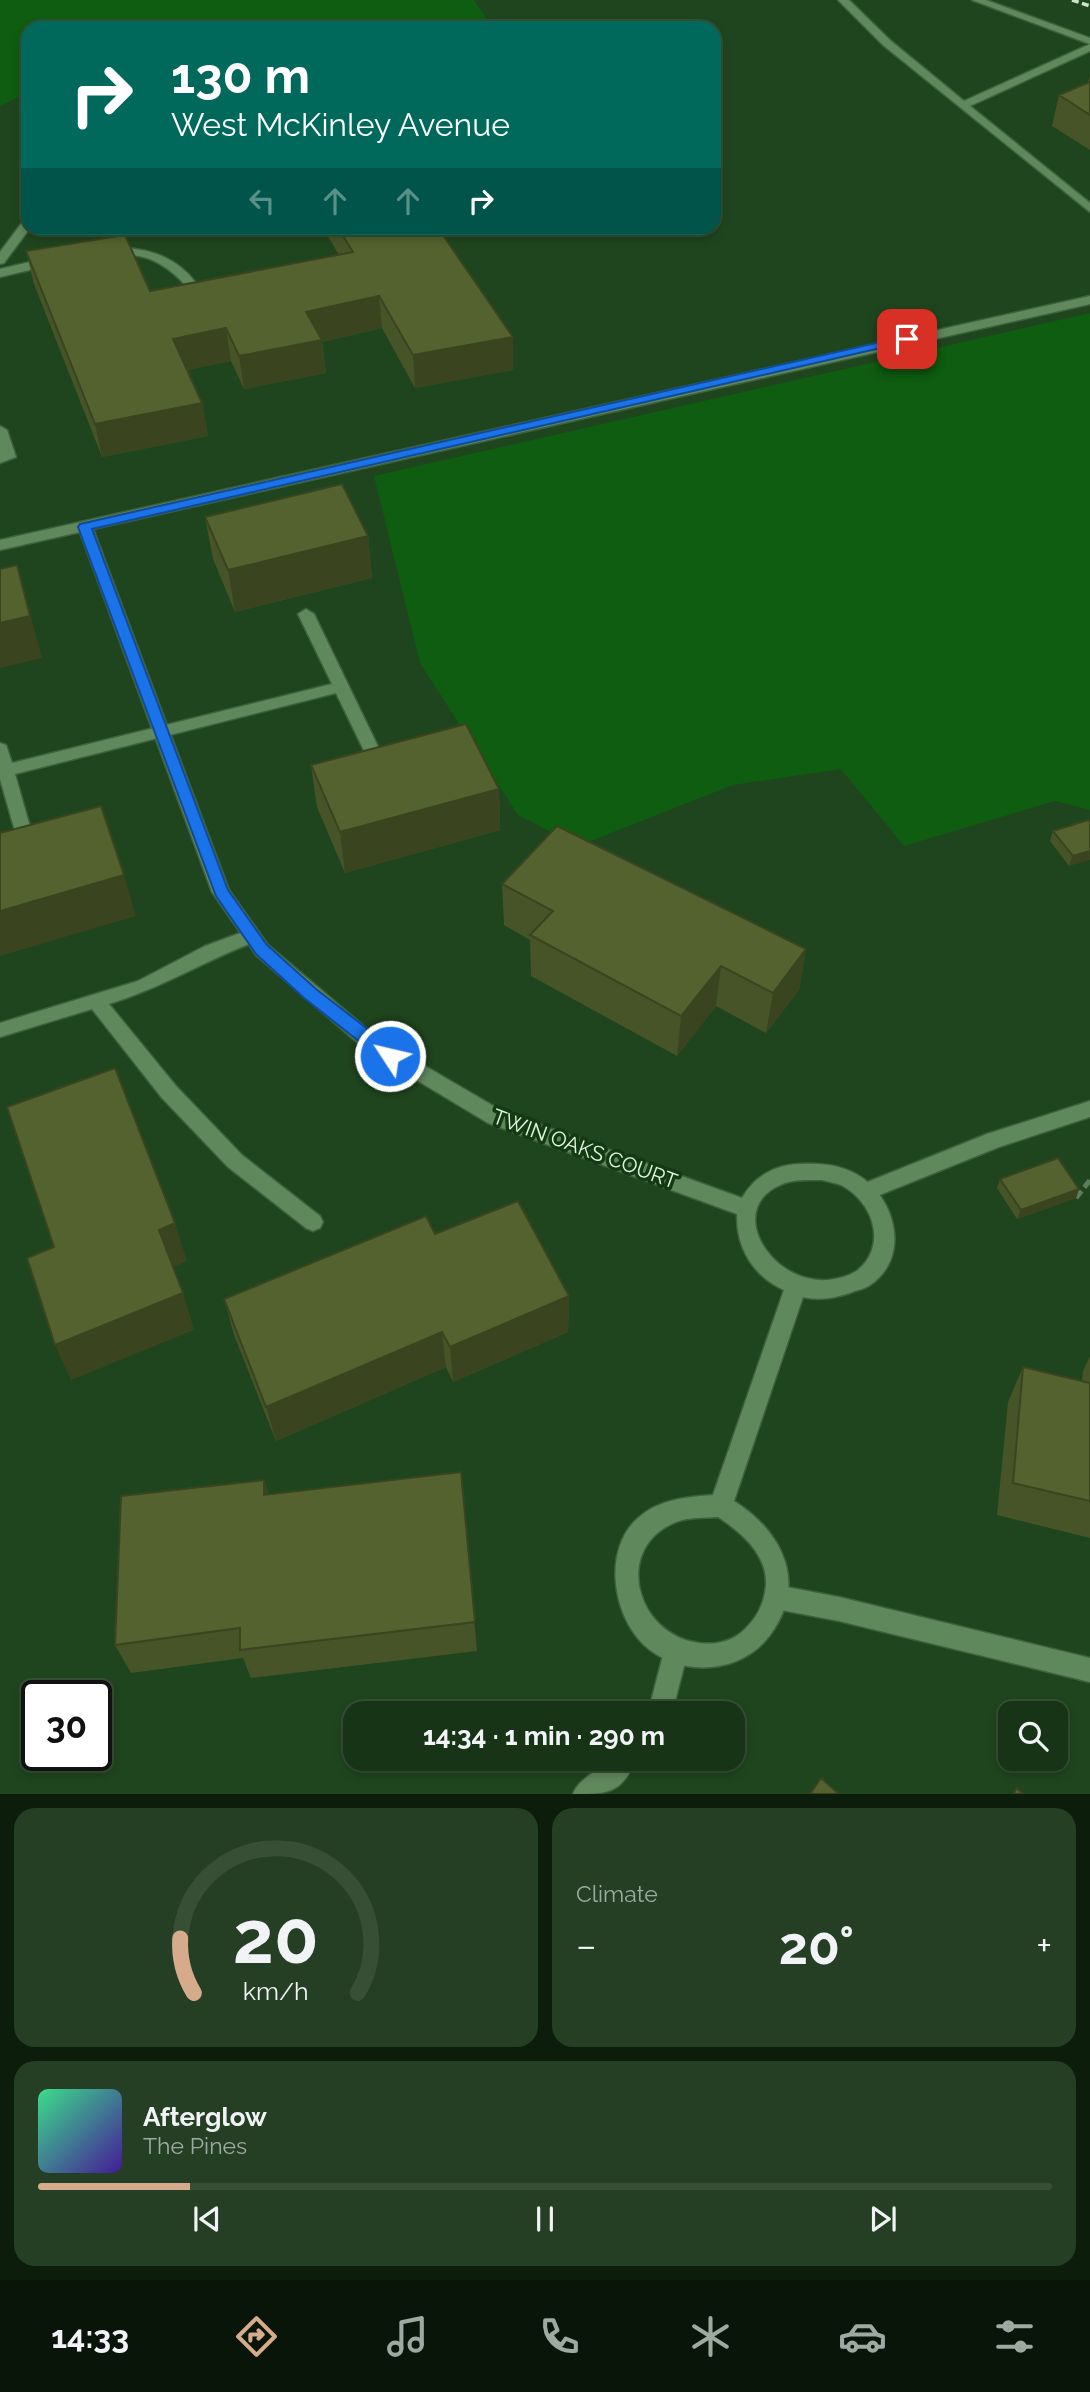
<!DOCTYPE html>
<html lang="en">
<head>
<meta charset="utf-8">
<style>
	:root { --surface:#173416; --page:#243f23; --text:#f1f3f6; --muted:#9eaaa1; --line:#364f35; --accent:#d6ab8b }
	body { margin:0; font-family:Raleway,sans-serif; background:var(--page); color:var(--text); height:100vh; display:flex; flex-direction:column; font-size:26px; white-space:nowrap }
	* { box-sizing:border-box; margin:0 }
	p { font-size:23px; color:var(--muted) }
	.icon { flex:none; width:38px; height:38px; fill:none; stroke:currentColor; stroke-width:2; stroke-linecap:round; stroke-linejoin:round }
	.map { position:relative; height:1794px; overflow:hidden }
	.drawer { display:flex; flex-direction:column; gap:14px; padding:14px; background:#0d1d0c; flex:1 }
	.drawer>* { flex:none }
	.guide { position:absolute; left:21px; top:21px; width:700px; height:214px; border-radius:21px; box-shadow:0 4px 10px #0003,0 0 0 2px var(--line); background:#00695c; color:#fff; overflow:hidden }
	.buttons { position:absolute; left:998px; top:1701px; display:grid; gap:14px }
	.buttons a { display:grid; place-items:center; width:70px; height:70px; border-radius:14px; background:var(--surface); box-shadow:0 4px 10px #0003,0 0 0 2px var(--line); font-size:35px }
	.speed { position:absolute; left:21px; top:1680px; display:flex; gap:14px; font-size:35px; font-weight:700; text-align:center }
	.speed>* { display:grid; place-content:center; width:91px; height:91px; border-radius:50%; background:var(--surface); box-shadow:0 4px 10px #0003,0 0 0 2px var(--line); line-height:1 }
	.speed .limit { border:4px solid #111; border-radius:10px; background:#fff; color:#111 }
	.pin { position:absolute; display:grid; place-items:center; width:60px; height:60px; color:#fff; margin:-30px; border-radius:14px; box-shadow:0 4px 10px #0006 }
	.me { position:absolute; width:77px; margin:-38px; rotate:305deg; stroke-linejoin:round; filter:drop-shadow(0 0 5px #0008) }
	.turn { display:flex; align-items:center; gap:24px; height:147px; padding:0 35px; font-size:32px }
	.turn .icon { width:91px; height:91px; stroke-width:2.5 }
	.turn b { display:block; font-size:49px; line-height:60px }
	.lanes { display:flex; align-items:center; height:66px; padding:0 35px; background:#0003; justify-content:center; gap:35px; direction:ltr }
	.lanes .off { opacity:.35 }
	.big { font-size:52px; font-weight:700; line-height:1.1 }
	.drawer .widget { flex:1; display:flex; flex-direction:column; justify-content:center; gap:10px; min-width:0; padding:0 24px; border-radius:21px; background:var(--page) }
	.drawer .dial { align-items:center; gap:0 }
	.dial svg { height:182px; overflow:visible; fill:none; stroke:var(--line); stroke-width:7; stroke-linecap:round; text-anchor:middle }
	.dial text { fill:var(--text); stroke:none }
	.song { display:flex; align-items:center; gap:21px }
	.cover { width:84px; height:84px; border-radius:10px; background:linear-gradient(135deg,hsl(150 70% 55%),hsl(260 70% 35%)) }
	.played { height:7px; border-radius:4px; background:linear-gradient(90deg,var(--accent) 15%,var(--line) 15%) }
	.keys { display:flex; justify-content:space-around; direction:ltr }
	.heat { display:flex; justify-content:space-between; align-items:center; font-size:38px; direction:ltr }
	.drawer .tiles { flex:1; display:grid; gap:14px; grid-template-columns:1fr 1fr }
	.widget:last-child { grid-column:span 2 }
	.trip { position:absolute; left:343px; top:1701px; width:402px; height:70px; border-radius:21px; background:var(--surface); box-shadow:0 4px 10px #0003,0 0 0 2px var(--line); font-weight:700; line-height:70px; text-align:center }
	.dock { display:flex; height:112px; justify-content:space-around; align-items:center; background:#091509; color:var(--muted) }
	.dock .icon { width:49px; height:49px }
	.dock .on { color:var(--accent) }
	.dock b { font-size:32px; color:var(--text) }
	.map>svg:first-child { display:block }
</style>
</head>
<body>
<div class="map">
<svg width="1090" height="1794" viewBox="0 0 1090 1794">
	<rect width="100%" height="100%" fill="#1f451e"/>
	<!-- green -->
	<path fill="#0e5d10" d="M0,0h474l19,28h-465v64l-28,14z
		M1090,313v497l-35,-9 -151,45 -63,-77 -108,16 -155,61 -60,-31 -98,-152 -46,-187z"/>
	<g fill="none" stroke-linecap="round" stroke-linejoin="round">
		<defs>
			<path id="service" d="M838,0h11l42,41 73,60 126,-57 -118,-44h14l104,38v13l-120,55 120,97v9l-207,-167z
				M28,218l2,10 -26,35 -4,1v-12l24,-32z
				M122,248c30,1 55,10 74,35l-10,3c-15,-17 -32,-29 -54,-31 -10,-1 -20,3 -28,-3z
				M51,257l4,1v6l-55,13v-8z
				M0,426l7,4 9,27 -16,6z
				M306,609l8,5 70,145 -2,4h-12l-34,-70 -321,81 19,67 -3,4h-12l-19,-66v-36l6,2 6,18 320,-79 -34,-70z
				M251,929l6,2 3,5 -3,5c-51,19 -95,47 -148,63l67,82 66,69 78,61 3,6 -3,6 -7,3 -7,-3 -78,-61 -66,-69 -70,-89 -92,28v-14l138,-42 67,-35z
				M1090,1101v16l-91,30 -132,53 -7,-3 -3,-6 3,-6 127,-51z
				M776,1585l63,12 251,61v24l-251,-61 -63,-12 -8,-4 -4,-8 4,-8z
				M676,1639l8,4 4,8 -16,62h-24l16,-62 4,-8z
				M608,1759h28c-14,35 -29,35 -63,35 6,-16 25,-22 35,-35z"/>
			<path id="minor" d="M1090,296v8l-997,225 136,361 39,55 111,94 123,72 240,87c12,-21 32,-33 57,-34 19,-1 39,0 57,10 39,21 56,83 14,111 -5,4 -14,5 -20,8 -16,5 -30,8 -47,4l-69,204c49,31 74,83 36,134 -29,40 -92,43 -127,9 -31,-31 -40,-95 -5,-126 21,-19 49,-21 75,-23l71,-205c-31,-14 -48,-42 -47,-76l-249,-91 -123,-74 -109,-94 -44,-63 -132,-360 -80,18v-10zM822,1180c7,2 15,3 21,6 31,18 44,59 15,84 -8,6 -21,9 -30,10 -60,4 -105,-75 -43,-97 11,-4 26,-3 37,-3zM718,1517c23,15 49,37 48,67 -1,18 -9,34 -22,46 -13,12 -28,15 -45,13 -63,-8 -87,-95 -23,-121 12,-5 29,-4 42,-5z"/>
		</defs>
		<!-- service casing -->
		<use href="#service" stroke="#3d603d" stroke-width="3"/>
		<!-- minor casing -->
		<use href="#minor" stroke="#3d603d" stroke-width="3"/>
		<!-- path -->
		<path stroke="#5c7d5a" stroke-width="5" stroke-dasharray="9 4.5" stroke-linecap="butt" d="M1076,1198l14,-18"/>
		<!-- service -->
		<use href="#service" fill="#60885d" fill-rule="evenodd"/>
		<!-- minor -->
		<use href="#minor" fill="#60885d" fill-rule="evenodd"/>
		<!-- rail -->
		<path stroke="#cbe3c9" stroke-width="3.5" stroke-dasharray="7 3.5" stroke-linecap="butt" d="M1072,0l18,6"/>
	</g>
	<!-- wall -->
	<path fill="#475428" d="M1090,75v75l-38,-24 7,-31 29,-12z
		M323,228h115l75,142 -98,18 -33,-60 -60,14 4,31 -82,16 -13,-28 -44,9 15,33 6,33 -106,21 -68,-173 -8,-33 124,40 189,-36z
		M205,517l163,19 4,42 -137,34 -22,-53z
		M311,765l188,24 1,41 -155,43 -28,-66z
		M1088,820l-19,46 -19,-25 3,-10z
		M502,884l304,65 -7,41 -33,43 -50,-27 -39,50 -146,-80 -1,-36 -26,-15z
		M1000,1179l79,10 -3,9 -59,21 -20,-31z
		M435,1234l134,62 -1,36 -115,50 -7,-15 -170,74 -42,-106 -10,-36z
		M1090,1356v182l-93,-23 11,-113 15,-35 59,14 1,-10z
		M461,1472l16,179 -226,27 -8,-20 -112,15 -16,-28 149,-165 5,15z"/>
	<!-- shaded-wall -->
	<path fill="#3a4520" d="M379,296l3,32 -60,14 4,31 -82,16 -5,-33 67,-44z
		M226,328l5,33 -53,11 -5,-33z
		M513,337v33l-98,18 -2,-33z
		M202,403l6,33 -106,21 -7,-33z
		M368,536l4,42 -137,34 -7,-42z
		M17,565l25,93 -42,10v-45z
		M499,789l1,41 -155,43 -5,-41z
		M1090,851v9l-21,6 4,-10z
		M124,875l12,41 -136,40v-45z
		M806,949l-7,41 -33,43 7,-40z
		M721,966l-5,40 -39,50 4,-40z
		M1079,1189l-3,9 -59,21 4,-9z
		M175,1223l12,38 -16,7 -12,-38z
		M183,1293l11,37 -123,50 -16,-35z
		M569,1296l-1,36 -115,50 -3,-35z
		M442,1332l4,35 -170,74 -10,-34z
		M264,1480l10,33 -10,-18z"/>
	<!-- building -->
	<path fill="#53622e" stroke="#3a4520" stroke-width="2" d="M1090,82v33l-31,-20z
		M338,228h100l75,109 -100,18 -34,-59 -73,16 16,28 -83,16 -13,-28 -53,11 29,64 -107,21 -69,-173 99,-16 25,56 203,-39z
		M342,484l26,52 -140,34 -23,-53z
		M17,565l13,51 -30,7v-54z
		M466,724l33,65 -159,43 -29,-67z
		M101,806l23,69 -124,36v-78z
		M1088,820l2,2v29l-17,5 -20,-25z
		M557,826l249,123 -33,44 -52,-27 -40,50 -151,-81 23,-24 -51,-27z
		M115,1068l60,155 -16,7 24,63 -128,52 -28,-87 27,-11 -47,-140z
		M1058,1158l21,31 -58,21 -21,-31z
		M518,1201l51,95 -119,51 -8,-15 -176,75 -42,-108 202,-83 9,18z
		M1023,1367l67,16v118l-77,-18z
		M461,1472l14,150 -235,28v-22l-125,17 6,-149 143,-16v15z
		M821,1778l18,16h-29z
		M1017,1788l6,6h-10z"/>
	<!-- route -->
	<path fill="#1a73e8" stroke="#114b97" stroke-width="2" d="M907,336l6,3 -2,2 -819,188 136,361 39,55 49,44 80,62 3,5 -3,5h-12l-80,-63 -48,-44 -40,-58 -138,-369 2,-3z"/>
	<g text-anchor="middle" stroke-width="7" stroke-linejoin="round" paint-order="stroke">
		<!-- street labels -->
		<g font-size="21" fill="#e1f7df" stroke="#143a13">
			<text transform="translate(585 1149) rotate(20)" y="7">TWIN OAKS COURT</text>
		</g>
	</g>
</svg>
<div class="buttons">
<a><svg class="icon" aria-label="search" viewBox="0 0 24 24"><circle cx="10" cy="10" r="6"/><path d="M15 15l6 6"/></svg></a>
</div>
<div class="speed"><div class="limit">30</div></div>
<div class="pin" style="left:907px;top:339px;background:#d93025"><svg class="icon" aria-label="arrive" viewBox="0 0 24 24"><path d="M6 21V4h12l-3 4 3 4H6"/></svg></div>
<svg class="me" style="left:390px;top:1056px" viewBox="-20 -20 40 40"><circle r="17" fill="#1a73e8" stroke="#fff" stroke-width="3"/><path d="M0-11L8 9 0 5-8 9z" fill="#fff"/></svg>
<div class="trip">14:34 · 1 min · 290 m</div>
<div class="guide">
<div class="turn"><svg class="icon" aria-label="right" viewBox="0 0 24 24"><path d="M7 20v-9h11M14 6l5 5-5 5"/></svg><div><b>130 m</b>West McKinley Avenue</div></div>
<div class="lanes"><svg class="icon off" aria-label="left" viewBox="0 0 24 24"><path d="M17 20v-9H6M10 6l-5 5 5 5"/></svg><svg class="icon off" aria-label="ahead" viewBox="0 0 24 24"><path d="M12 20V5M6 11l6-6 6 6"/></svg><svg class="icon off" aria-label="ahead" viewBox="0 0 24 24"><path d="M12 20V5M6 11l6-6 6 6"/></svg><svg class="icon" aria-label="right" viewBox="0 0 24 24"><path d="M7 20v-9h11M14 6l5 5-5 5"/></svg></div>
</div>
</div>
<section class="drawer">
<div class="tiles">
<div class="widget dial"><svg viewBox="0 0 100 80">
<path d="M14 69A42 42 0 1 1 86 69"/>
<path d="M14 69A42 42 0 0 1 8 45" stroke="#d6ab8b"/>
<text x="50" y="56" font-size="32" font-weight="700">20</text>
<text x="50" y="72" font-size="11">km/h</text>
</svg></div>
<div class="widget"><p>Climate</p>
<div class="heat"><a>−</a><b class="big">20°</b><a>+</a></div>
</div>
<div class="widget">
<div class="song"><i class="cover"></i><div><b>Afterglow</b><p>The Pines</p></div></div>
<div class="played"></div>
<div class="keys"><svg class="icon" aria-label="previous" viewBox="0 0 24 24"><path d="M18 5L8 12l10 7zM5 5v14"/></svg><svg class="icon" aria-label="pause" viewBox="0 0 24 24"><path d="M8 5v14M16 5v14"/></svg><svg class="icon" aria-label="next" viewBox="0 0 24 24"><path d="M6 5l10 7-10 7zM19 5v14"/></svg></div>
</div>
</div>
</section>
<nav class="dock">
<b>14:33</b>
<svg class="icon on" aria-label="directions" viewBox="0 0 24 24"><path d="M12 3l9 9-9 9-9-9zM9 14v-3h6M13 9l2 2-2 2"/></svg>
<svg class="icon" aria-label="music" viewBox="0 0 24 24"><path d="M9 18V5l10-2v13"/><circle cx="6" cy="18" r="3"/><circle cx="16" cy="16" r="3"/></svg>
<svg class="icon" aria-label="phone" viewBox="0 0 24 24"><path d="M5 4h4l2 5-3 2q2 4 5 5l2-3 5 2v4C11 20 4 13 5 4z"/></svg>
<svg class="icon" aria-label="climate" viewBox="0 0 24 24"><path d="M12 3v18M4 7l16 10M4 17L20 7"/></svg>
<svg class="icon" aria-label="car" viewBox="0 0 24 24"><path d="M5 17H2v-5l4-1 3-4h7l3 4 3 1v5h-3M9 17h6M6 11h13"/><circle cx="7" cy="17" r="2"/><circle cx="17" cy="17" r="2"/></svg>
<svg class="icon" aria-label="filters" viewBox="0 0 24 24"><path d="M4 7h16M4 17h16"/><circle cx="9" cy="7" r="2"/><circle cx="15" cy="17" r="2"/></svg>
</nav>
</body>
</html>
